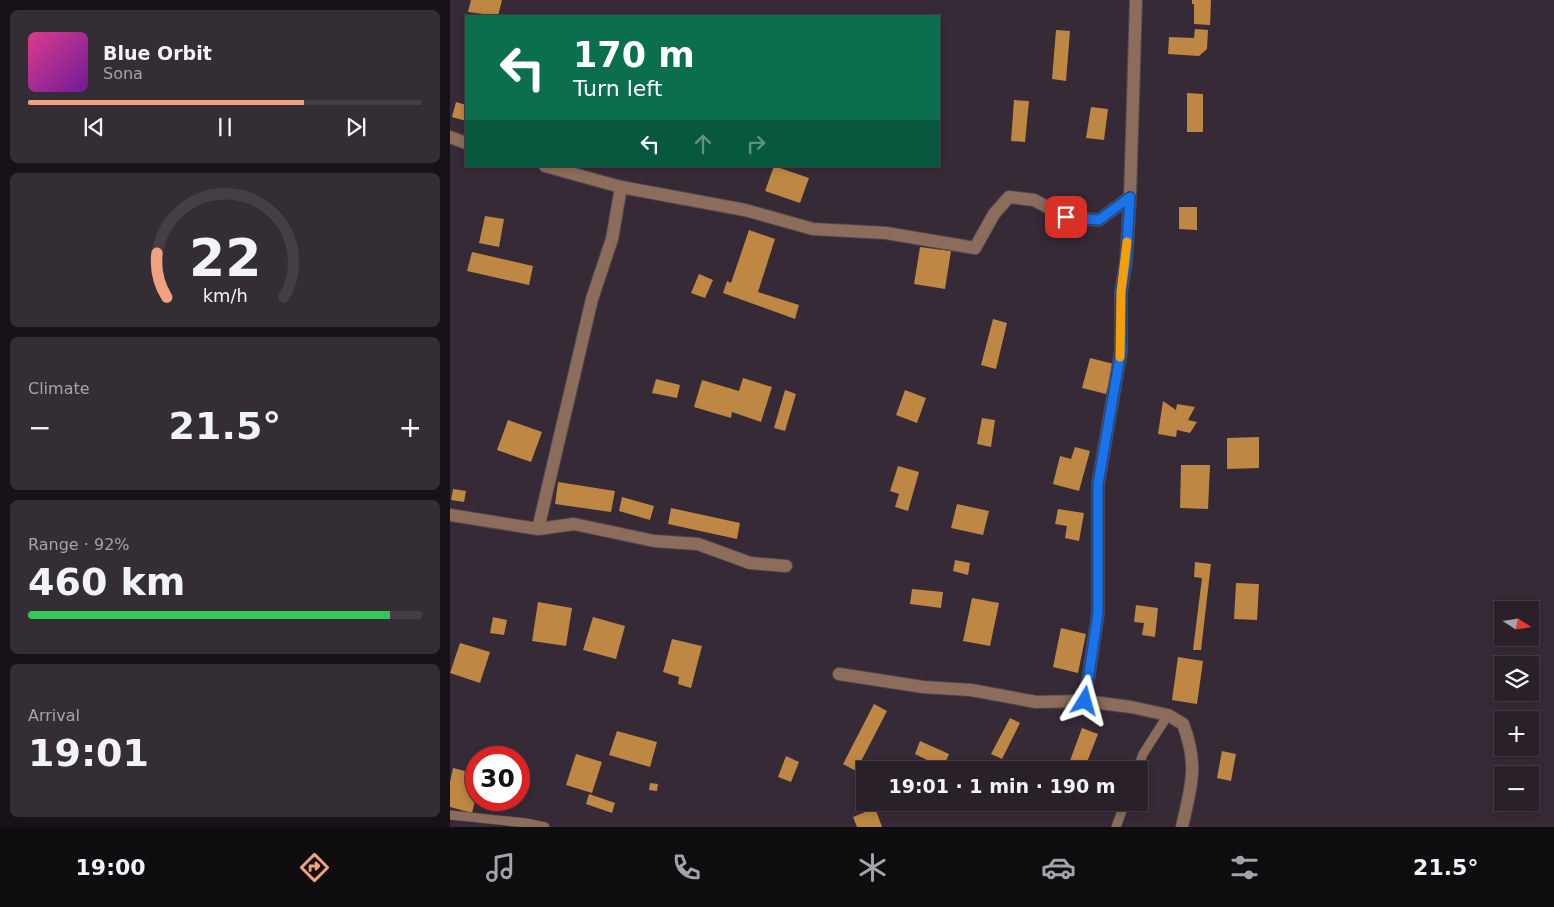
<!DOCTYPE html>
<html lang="en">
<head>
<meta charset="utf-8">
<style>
	:root { --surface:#292029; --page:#352d35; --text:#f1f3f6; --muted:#a5a3a8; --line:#453e46; --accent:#f2a17e }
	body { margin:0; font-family:"DejaVu Sans",sans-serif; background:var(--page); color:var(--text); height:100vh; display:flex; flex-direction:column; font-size:19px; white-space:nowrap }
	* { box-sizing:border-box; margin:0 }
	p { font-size:16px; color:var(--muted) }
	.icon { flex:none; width:28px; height:28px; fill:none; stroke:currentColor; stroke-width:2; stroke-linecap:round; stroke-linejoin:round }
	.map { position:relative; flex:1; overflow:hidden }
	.sheet { display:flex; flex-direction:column; gap:10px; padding:10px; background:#171217; width:450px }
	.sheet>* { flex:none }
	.banner { position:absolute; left:15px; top:15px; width:475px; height:152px; border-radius:0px; box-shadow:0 2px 8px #0003,0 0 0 1px var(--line); background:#0b6e4f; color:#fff; overflow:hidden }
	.needle { width:32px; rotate:102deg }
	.fabs { position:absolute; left:1044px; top:601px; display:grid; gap:10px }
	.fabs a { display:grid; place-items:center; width:45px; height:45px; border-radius:0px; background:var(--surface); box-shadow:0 2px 8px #0003,0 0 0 1px var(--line); font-size:25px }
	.speed { position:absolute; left:15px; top:746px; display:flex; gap:10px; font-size:25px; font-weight:700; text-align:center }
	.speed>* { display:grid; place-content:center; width:65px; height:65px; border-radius:50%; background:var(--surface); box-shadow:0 2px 8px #0003,0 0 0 1px var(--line); line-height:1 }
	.speed .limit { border:8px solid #d22; background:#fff; color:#111 }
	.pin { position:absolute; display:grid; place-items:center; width:42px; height:42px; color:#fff; margin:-21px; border-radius:10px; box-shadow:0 2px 8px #0006 }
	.me { position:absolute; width:55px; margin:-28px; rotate:8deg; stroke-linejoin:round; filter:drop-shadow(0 0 4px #0008) }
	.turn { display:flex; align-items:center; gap:18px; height:105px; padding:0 25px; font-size:22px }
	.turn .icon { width:65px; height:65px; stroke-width:2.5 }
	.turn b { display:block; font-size:35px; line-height:42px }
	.lanes { display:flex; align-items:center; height:48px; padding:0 25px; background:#0003; justify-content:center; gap:25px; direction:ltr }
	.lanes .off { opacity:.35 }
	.big { font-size:38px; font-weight:700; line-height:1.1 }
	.sheet .card { flex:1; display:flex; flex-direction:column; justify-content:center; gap:8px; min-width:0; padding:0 18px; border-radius:8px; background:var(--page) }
	.sheet .dial { align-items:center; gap:0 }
	.dial svg { height:130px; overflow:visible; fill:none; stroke:var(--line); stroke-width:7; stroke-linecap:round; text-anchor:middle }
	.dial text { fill:var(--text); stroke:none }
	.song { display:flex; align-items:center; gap:15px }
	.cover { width:60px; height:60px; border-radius:8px; background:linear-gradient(135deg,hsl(330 70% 55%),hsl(280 70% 35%)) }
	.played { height:5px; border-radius:2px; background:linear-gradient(90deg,var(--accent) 70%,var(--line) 70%) }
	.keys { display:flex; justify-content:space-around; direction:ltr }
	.heat { display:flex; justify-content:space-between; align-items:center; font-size:28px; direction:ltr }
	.charge { height:8px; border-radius:4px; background:linear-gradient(90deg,#34c759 92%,var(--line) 0) }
	.trip { position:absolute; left:406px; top:761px; width:292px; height:50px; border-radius:0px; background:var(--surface); box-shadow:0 2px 8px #0003,0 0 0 1px var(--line); font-weight:700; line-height:50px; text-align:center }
	.menu { display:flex; height:80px; justify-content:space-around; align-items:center; background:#100d10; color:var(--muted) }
	.menu .icon { width:35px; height:35px }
	.menu .selected { color:var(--accent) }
	.menu b { font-size:22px; color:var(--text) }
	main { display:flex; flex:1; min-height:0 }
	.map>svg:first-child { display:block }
</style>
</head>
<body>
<main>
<section class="sheet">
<div class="card">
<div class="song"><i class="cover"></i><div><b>Blue Orbit</b><p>Sona</p></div></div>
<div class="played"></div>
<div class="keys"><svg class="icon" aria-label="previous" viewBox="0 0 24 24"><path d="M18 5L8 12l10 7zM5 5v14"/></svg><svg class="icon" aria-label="pause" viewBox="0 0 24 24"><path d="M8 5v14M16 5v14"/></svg><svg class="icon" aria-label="next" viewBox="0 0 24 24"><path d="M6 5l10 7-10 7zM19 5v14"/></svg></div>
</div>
<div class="card dial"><svg viewBox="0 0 100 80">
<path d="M14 69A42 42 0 1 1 86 69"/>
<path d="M14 69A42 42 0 0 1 8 42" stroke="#f2a17e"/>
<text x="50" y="56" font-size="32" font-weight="700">22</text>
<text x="50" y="72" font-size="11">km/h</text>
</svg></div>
<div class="card"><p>Climate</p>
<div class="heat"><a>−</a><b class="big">21.5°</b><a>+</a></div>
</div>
<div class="card"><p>Range · 92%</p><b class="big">460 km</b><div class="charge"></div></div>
<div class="card"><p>Arrival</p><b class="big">19:01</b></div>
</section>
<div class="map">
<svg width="1104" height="827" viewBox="0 0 1104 827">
	<rect width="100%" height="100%" fill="#372a37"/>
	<!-- building -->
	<path fill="#be8743" d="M21,0h31l-4,16 -30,-4z
		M742,0h19l-1,25 -16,-1v-20h-2z
		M745,29l13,1 -1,19 -8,7 -31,-2 1,-17 25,1z
		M606,30l14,1 -4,50 -14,-2z
		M737,93l16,1v38h-16z
		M564,100l15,1 -4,41 -14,-1z
		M6,102l10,3v16l-14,-4z
		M641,107l17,2 -4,31 -18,-2z
		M324,166l35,12 -9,25 -35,-12z
		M729,207h18v23l-18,-1z
		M35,216l19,3 -5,28 -20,-4z
		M299,230l26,9 -17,53 41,13 -4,14 -72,-26 4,-12 4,2z
		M470,247l31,4 -6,38 -31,-5z
		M22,252l61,14 -4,19 -62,-14z
		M249,274l14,6 -8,18 -14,-5z
		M543,319l14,4 -11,46 -15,-4z
		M640,358l24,6 -8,30 -24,-6z
		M293,378l29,9 -11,35 -29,-10 -1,6 -37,-11 8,-27 37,11z
		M206,379l24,6 -3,13 -25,-5z
		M335,390l11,4 -11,37 -11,-3z
		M455,390l21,8 -9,25 -21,-8z
		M713,401l13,9 1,-6 18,3 -7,13 9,2 -7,11 -13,-3 -1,7 -18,-3z
		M532,418l13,2 -4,27 -14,-3z
		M58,420l34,12 -11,30 -34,-12z
		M809,437v31l-32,1v-31z
		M625,447l15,4 -11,40 -26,-7 7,-28 11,3z
		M731,465h29l-2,44 -28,-1z
		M448,466l21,6 -11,39 -13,-4 4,-13 -9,-3z
		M108,482l57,9 -4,21 -56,-8z
		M3,489l13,2 -2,11 -13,-2z
		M172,497l32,9 -4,14 -31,-9z
		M507,504l32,7 -6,24 -32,-7z
		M221,508l69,15 -3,16 -69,-15z
		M608,509l26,4 -5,28 -14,-3 2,-12 -12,-2z
		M505,560l15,3 -2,12 -15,-4z
		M745,562l16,2 -10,86h-8l9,-72 -8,-1z
		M786,583l23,1 -2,36 -23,-1z
		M462,589l31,3 -2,16 -31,-4z
		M522,598l27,5 -9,43 -27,-5z
		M88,602l34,6 -6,38 -34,-5z
		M686,605l22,3 -3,29 -13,-2 2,-12 -10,-1z
		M43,617l14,3 -3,15 -14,-2z
		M143,617l32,9 -9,33 -33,-9z
		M611,628l25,6 -8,39 -25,-6z
		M222,639l30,7 -11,42 -13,-4 1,-7 -16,-5z
		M10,643l30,9 -10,31 -30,-10z
		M728,657l25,4 -6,43 -25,-4z
		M424,704l13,7 -31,60 -13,-7z
		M560,718l10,5 -18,36 -11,-5z
		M632,728l16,6 -14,36h-8l-8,-4z
		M167,731l40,11 -7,25 -41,-12z
		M470,741l29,13 -6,14 -28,-14z
		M772,751l14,3 -5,27 -14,-3z
		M126,754l26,8 -10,31 -26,-8z
		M336,756l13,6 -8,20 -13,-5z
		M3,768l20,5 -3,12 6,1v11l-4,16 -22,-6v-25z
		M200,783l8,1 -1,7 -8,-1z
		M139,794l26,9 -3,10 -26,-9z
		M425,808l7,19h-25l-4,-10z"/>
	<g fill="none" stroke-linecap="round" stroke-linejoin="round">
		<defs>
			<path id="lane" d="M687,770l6,-16 25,-39
				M0,815l76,8 19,4
				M666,827l9,-25"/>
			<path id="street" d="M0,137l16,6
				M95,166l76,21 124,23 68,19 73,4 89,15 19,-34 15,-17 25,3 32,17 33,3 31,-23
				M0,515l88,14 36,-5 80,17 44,3 52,19 36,3
				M88,529l54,-230 20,-60 9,-52
				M389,674l84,13 48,3 65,12 49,-1 46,6 37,8 15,9c16,42 8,62 -1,103
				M635,701l13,-88v-129l23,-133v-59l5,-30 4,-65 6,-197"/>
		</defs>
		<!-- lane casing -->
		<use href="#lane" stroke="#524652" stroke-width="10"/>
		<!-- street casing -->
		<use href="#street" stroke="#524652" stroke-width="14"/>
		<!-- lane -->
		<use href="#lane" stroke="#8c6c5b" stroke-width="9"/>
		<!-- street -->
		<use href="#street" stroke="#8c6c5b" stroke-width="12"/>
	</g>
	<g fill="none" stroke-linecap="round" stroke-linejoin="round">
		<defs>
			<path id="route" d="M616,217l33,3 31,-23 -4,65 -5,30v59l-23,133v129l-13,88"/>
		</defs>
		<!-- route casing -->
		<use href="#route" stroke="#114b97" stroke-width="12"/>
		<!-- route -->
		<use href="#route" stroke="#1a73e8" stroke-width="9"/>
		<!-- slow -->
		<path stroke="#f59e0b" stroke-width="9" d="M670,357l1,-65 6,-50"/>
	</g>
</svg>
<div class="fabs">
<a><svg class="needle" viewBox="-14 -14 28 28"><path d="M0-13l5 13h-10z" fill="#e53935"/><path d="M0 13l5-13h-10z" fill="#a5a3a8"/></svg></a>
<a><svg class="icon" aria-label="layers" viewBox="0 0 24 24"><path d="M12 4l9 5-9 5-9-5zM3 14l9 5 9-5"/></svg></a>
<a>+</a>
<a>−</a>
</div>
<div class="speed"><div class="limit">30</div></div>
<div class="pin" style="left:616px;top:217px;background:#d93025"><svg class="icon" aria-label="arrive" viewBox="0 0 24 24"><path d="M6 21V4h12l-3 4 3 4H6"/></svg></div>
<svg class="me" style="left:635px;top:701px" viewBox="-20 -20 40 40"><path d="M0-17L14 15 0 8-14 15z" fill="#1a73e8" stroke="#fff" stroke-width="4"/></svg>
<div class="trip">19:01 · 1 min · 190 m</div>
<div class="banner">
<div class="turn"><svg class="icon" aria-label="left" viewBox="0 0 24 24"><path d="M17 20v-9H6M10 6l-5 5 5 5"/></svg><div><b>170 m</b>Turn left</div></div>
<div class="lanes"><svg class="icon" aria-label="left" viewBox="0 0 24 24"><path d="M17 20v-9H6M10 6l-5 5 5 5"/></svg><svg class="icon off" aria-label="ahead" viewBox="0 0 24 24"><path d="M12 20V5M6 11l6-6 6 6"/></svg><svg class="icon off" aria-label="right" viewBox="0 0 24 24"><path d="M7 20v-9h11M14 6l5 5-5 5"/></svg></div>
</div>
</div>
</main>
<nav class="menu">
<b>19:00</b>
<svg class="icon selected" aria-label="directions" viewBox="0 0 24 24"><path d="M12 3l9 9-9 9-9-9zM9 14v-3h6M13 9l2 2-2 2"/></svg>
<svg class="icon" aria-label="music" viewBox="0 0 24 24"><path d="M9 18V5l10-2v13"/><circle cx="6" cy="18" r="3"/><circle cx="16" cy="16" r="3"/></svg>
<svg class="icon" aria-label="phone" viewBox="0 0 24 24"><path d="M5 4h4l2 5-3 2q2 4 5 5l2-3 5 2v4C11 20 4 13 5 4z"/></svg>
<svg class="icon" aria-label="climate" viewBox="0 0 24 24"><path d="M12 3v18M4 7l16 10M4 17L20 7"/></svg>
<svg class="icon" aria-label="car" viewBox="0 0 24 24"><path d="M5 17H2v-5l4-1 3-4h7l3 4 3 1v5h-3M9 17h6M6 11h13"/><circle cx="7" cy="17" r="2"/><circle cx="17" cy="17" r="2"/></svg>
<svg class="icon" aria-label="filters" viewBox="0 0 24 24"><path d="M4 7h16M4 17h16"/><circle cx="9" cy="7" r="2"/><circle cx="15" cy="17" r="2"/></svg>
<b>21.5°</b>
</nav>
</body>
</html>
